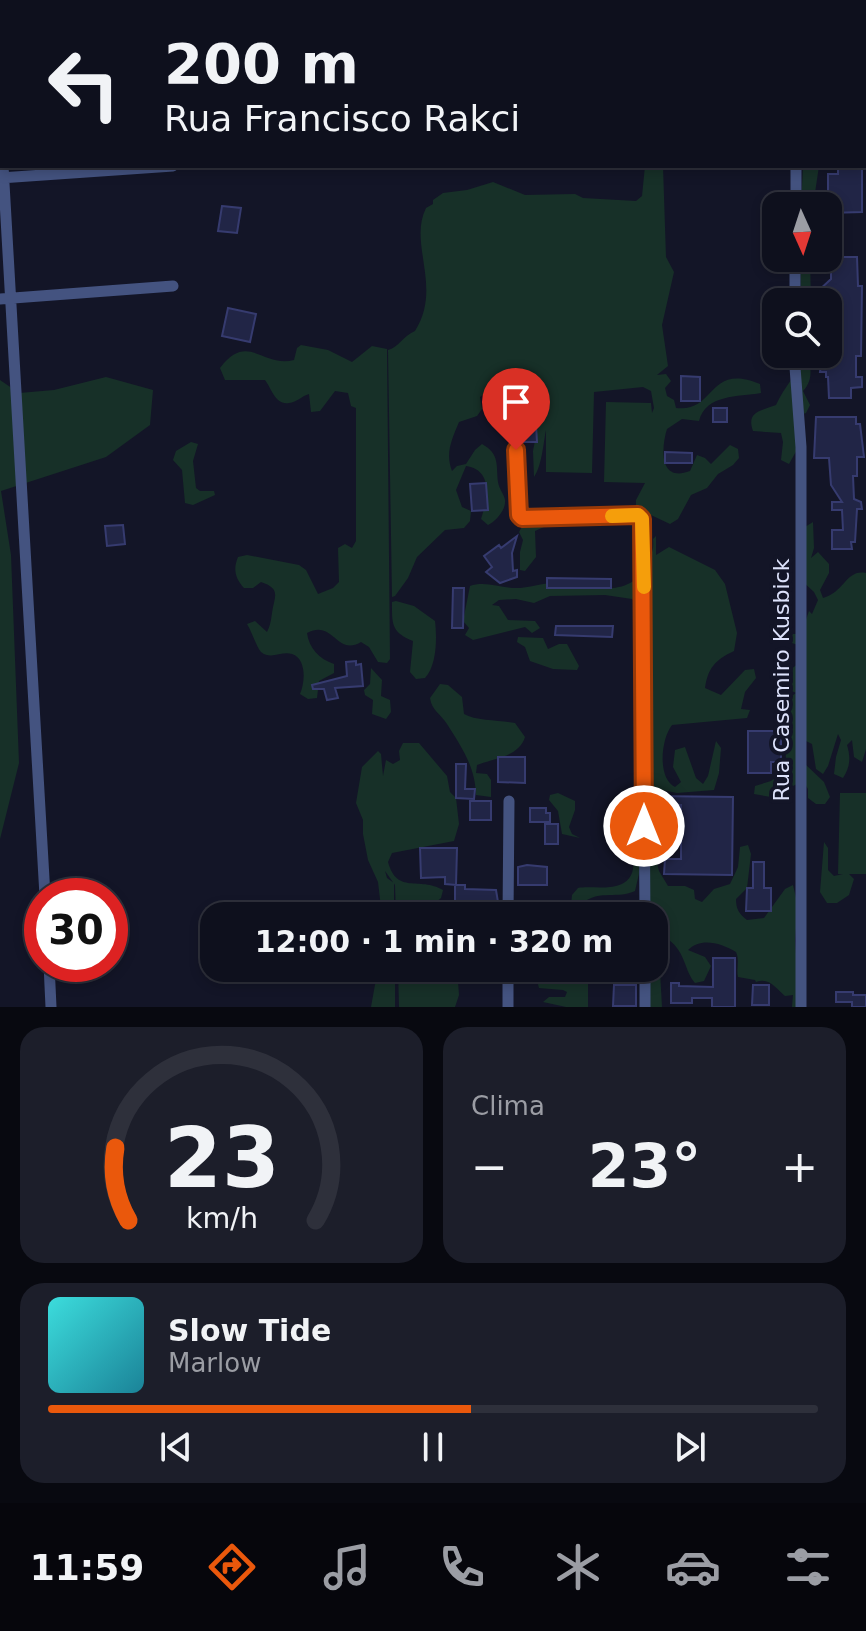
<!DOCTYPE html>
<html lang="pt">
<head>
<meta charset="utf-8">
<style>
	:root { --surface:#0e101d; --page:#1c1e2a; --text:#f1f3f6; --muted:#9b9da4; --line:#2e303b; --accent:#ea580c }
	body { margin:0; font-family:"DejaVu Sans",sans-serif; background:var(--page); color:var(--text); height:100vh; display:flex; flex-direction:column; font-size:30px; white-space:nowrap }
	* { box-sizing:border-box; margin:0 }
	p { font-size:26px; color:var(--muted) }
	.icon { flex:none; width:44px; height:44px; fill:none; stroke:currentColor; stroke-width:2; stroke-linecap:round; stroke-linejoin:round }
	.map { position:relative; height:1007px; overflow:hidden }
	.drawer { display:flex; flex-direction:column; gap:20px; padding:20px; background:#080910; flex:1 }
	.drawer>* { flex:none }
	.hud { position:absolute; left:0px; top:0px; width:866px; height:168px; box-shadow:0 4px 12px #0003,0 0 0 2px var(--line); background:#0e101d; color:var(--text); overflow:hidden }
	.needle { width:52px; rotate:177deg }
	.controls { position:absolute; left:762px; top:192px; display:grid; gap:16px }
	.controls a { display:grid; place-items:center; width:80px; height:80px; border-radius:16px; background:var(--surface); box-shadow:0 4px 12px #0003,0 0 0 2px var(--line); font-size:40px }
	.speed { position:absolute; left:24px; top:878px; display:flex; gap:16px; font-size:40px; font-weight:700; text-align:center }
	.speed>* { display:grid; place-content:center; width:104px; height:104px; border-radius:50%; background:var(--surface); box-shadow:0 4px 12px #0003,0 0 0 2px var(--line); line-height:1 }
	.speed .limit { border:12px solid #d22; background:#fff; color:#111 }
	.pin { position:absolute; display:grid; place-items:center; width:68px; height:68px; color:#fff; margin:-82px -34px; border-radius:50% 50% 50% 0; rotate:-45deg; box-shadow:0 0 8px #0007 }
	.pin .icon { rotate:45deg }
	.me { position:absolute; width:88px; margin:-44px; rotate:0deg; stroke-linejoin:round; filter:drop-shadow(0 0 6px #0008) }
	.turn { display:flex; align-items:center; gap:28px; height:168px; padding:0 32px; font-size:36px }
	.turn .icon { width:104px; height:104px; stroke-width:2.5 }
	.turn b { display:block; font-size:56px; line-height:68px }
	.big { font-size:60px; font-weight:800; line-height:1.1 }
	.drawer .widget { flex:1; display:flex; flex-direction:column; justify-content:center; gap:12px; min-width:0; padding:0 28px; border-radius:24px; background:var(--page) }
	.drawer .dial { align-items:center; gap:0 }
	.dial svg { height:208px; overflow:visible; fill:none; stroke:var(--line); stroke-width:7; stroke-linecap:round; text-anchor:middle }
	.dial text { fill:var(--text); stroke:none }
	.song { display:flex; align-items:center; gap:24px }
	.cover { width:96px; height:96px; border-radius:12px; background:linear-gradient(135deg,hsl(180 70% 55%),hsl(190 70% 35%)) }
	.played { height:8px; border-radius:4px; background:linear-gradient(90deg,var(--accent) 55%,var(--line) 55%) }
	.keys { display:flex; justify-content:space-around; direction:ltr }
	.heat { display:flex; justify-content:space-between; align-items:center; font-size:44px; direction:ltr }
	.drawer .tiles { flex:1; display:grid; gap:20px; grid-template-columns:1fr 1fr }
	.widget:last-child { grid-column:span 2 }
	.trip { position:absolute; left:200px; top:902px; width:468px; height:80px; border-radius:24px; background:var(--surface); box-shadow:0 4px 12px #0003,0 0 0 2px var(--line); font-weight:800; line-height:80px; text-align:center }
	.menu { display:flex; height:128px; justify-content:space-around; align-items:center; background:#06060c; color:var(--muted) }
	.menu .icon { width:56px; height:56px }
	.menu .selected { color:var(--accent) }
	.menu b { font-size:36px; color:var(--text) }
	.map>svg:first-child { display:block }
</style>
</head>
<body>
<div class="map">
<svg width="866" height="1007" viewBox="0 0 866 1007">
	<rect width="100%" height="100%" fill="#131527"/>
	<!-- green -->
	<path fill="#173028" d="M645,166h18l3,91 8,15 -12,53 6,41 -11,9 9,-1 5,7 -6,7 2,8 7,4 2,8c40,5 31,-46 84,-24l1,9c-23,4 -55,1 -62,28l-17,-2 -15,10c-6,19 -8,54 23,42l7,-16 8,3 6,6 19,-19 8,4 1,9 -6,7 -15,9 -11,14 -16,7 -13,24 -8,5 -34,-16v-8l9,-17 -41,-1 2,-80 45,1 1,10 2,-5 -3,-17 -8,-4 -49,5 -2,81 -46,-1v-42c-3,15 -4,35 -12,47l-1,-26 5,-26 -4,-8 8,-2 2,-8 -29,-6 -1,24 -9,-2 -9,-26 -9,-5 -7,5 2,12 -5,7 -18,6c-7,17 -14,31 -7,49l5,-5 9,-2 9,-14 7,-6c18,10 14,21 16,38 1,7 6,12 7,18 1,10 -9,21 -17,25l-7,-6c7,-21 12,-49 -15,-53l-10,24 6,17 9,4 -1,10 -6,7 -19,2 -28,27 -9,21 -13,18 -3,1 -4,-247c10,-2 16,-15 27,-19 28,-44 -7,-87 11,-123l7,-4v-4l10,-7 24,-3 26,-8 32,13 50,-1 8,4 53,3 6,-5z
		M803,166h16l-6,40h-12z
		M800,258h10l1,44h-10z
		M301,345l27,5 24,12 20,-16 15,3 3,310 -3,4 -9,-1 -9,-15 -8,-5c-25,15 -27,-23 -54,-9 2,15 12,26 27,31v9l-15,8 -2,17 -9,1 -8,-5c5,-11 7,-35 -8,-40 -11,-3 -21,6 -31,-2 -5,-6 -9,-20 -14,-28l8,-3 12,11c3,-6 4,-11 5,-19 2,-16 10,-24 -11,-31l-8,6h-9c-9,-10 -11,-19 -6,-31l9,-2 52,10 7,5 12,24 15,-6 6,-6 -1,-34 7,-4 7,4 4,-7v-133l-5,-2 -3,-13 -13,-2 -15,20 -9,1 -2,-18c-7,2 -12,8 -20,9 -14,2 -17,-14 -24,-23h-40l-5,-12c28,-37 42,0 74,-8l3,-12z
		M803,354h6c1,14 5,25 -6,37l7,14 -4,8 -8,3v32l-9,16 -8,-4 2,-18 -2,-9 -28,-2c-7,-20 8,-20 23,-26 8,-18 23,-32 27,-51z
		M106,377l47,13 -3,35 -44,32 -105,34 10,64 8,208 -19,76v-459l19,13 35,-3z
		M191,442l7,2 -5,17 3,27 4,3h14l1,4 -22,10 -8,-2 -3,-33 -9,-10 3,-9z
		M525,521l19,2v4l-9,4 1,26 -11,14 -5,-1v-18l3,-12 -4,-8z
		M813,522l1,26 -3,10 7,-6 11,12v9l-9,17 3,8c22,-6 23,-29 43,-25v176l-4,13 -8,-5 -2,-17 -5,5c4,13 3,22 -4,33l-9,-4 2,-17 5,-17 -3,-6 -10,32 -5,8 -7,-5 -4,-25 -8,-4 1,24 19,18 6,15 -5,7h-9l-8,-6v-9l-5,-8 -32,16 -17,-3 1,-8 16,-5 6,-5 9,-15 -1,-26 -9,-15 4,-23 9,1 7,-5 -8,-4 -5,-7 3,-9 13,-10 -1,-18 -9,-3 4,-8h8l8,-23 3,3 6,-14 -4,-8 -13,-12 4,-53z
		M656,536v19l13,-8 46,23 10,14 12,49 -3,18c-19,9 -26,17 -29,37l16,7 24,-25 9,-1 2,9 -11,14 -4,17 9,1 -3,8 -75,7c-11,14 -15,53 3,62l6,-5 -8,-15 2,-17 10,-3 11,31 7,6 5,-8 8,-35 5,7 -2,25 -5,17 -37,3 -26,-5 -4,-7 4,-74 -4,-92 -15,-16 -27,-4 -55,1 -16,7 -18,-4 -17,1 -7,5 7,1 9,14 27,1 5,7 -8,5 -7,-6 -52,13 -8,-5 4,-7 -6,-7 7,-35c14,-5 28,1 42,2 15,1 29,-5 43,-5 34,1 75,20 93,-21 4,-9 6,-13 5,-23z
		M396,601l18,5 21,15c2,17 2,44 -10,57l-9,1 -6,-7 3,-31c-22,-9 -21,-17 -21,-39z
		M518,637l25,1 5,11 11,-5h8l12,22 -2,4 -24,-1 -23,-8 -5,-14 -8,-5z
		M371,668l11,12 -1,16 9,4 1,12 -5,7 -14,-5 1,-14 -8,-5 -1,-5 6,-6z
		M440,684l8,1 14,12 2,17c12,7 36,6 51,9l10,14c-6,20 -31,21 -48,28l-1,8 11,1 4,6v17l-15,-2c-1,-29 -14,-47 -29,-71 -7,-11 -15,-13 -17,-26z
		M403,743h16l28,33 3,16 6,6 3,26 -5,17 -62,12 -4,9c9,33 31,14 55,28l-2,8 -7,6 -10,1 -11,11h-17l-1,-31 -10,-14 2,7 7,5v33h-12l-4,-34 -10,-22 -5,-26v-14l-7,-17 6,-36 16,-16 3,3 2,22 3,-16 7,4 7,-4 -1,-9z
		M558,793l17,8v9l-6,17 3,7 8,4 -18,-4 -4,-23 -9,-11 1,-5z
		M840,793h26v81h-17l5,5 -5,16 -12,8h-10l-7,-11 4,-50 4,6v22l6,6 9,-2h-5z
		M748,845l3,9 -4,34 -11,11c0,10 3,15 11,21l17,-2 21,-29 8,-4 5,21 -3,34 5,67h-8l1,-12 -8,1c-9,-7 -15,-19 -29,-14l-1,-2 -17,-3c-2,-9 2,-16 -2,-25 -15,-9 -35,-15 -48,-2l17,7 6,9 -7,15 -9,2c-11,-13 -9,-30 -26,-43l-4,3 -5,28 2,36h-13l-3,-19 8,-20v-52h-12l7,-54 8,1 2,8 9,15h17l9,4 1,9 7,3 12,-13 16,-5 8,-17 2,-20z
		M638,849l3,16 -6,26c-17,8 -35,-1 -51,11l-2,14h-12l2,-21 6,-7c15,-3 46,6 54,-15 3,-9 0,-16 6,-24z
		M378,968h17v39h-24z
		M398,968h59l2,27 -4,12h-56z
		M569,968h20l10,4 46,-4 -5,7 -52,5v27h-22l-23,-5 6,-5h16l2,-5 -4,-2 -24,-2 -1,-4 4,-3h22z"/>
	<!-- water -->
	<path fill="#113142" d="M222,0h301v2h-301z"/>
	<!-- building -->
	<path fill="#212546" stroke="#363b6f" stroke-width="2" d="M838,166h24v46l-34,1v-39h10z
		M222,206l19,2 -4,25 -19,-2z
		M831,257h26l1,29h4l-1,70h-5v21h6v10l-11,1v10h-22l-1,-21h-2v-5h-6l2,-14h10v-20h3v-20h3l-1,-23 -15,1 -4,-5 13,-12z
		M228,308l28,6 -6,28 -28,-6z
		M681,376l19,1v24h-19z
		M535,408l2,34h-21l-2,-33z
		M713,408h14v14h-14z
		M816,417h40v7h4l4,33h-7v19h-4l1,23 7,3 1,7h-5l-2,33h-4l1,7h-20v-19h11l-1,-20h-10v-8h10l-11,-17 -2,-27h-15z
		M665,452l27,1v10h-27z
		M486,483l2,27 -16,1 -2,-27z
		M123,525l2,19 -18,2 -2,-20z
		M517,536l-5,17 1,18 4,-1v7l-17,6 -14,-11 6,-5 -8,-11 15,-11 2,3z
		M547,578l64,1v9h-64z
		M453,588h11l-1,40h-11z
		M556,626h57l-1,11 -57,-2z
		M356,661v4l5,-1 2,22 -28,2 3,10 -11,2 -3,-11h-11l-1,-4 35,-9 -1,-14z
		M748,731h33v31h-10v11h-23z
		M498,757h27v26l-27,-1z
		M456,764h10l-1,25h10l-1,10 -18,-1z
		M653,796l80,1 -1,78 -68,-1 1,-15h16v-54h-28z
		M470,801h21v19h-21z
		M530,808h16v5h4v9h-20z
		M545,824h13v20h-13z
		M420,848h37l-1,37 -11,-1v-7l-24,1z
		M753,862h11v26h7v23h-25l1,-23h6z
		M527,865l20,2v18h-29v-18z
		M455,885h10v4l31,1 2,12h-4v5h-39z
		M713,958h22v49h-23v-9h-20v5h-21v-20h8v3l34,1z
		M614,985h22v21h-23z
		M753,985h16v20h-17z
		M836,992h17v3h13v12h-14v-5h-16z"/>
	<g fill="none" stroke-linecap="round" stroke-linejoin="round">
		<!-- street -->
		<path stroke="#445380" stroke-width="11" d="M798,2v-2
			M0,57h2
			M0,129l2,29
			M3,166l42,730
			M0,178l173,-12
			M796,206v-40
			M0,299l173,-13
			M795,302v-44
			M794,354l7,93v560
			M516,450l3,65 3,3 116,-3 4,4 3,397
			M508,916l1,-115
			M49,964l2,43
			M645,968v39
			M508,1007v-39"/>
	</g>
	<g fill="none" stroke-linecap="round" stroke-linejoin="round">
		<defs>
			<path id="route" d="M516,450l3,65 3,3 116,-3 4,4 2,307"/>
		</defs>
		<!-- route casing -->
		<use href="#route" stroke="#983908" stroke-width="20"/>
		<!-- route -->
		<use href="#route" stroke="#ea580c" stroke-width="14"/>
		<!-- slow -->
		<path stroke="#f59e0b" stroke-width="14" d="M612,516l26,-1 4,4 2,68"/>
	</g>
	<g text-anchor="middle" stroke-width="8" stroke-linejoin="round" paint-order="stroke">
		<!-- street labels -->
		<g font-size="22" fill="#dde2fb" stroke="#131527">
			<text transform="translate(781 680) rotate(-90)" y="8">Rua Casemiro Kusbick</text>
		</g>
	</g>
</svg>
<div class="controls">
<a><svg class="needle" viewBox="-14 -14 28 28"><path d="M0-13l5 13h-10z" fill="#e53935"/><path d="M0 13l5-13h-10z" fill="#9b9da4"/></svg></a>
<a><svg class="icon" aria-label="search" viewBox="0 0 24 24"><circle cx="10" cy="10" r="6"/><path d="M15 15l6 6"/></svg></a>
</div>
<div class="speed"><div class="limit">30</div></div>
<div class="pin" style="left:516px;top:450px;background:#d93025"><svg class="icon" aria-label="arrive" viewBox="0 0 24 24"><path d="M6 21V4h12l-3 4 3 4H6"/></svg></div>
<svg class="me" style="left:644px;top:826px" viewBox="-20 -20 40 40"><circle r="17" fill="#ea580c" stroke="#fff" stroke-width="3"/><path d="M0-11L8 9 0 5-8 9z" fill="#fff"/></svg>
<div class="trip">12:00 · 1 min · 320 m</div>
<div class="hud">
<div class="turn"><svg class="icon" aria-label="left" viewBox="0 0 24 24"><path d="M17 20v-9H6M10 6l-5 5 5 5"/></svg><div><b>200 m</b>Rua Francisco Rakci</div></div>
</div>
</div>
<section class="drawer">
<div class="tiles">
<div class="widget dial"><svg viewBox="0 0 100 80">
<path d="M14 69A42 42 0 1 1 86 69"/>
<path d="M14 69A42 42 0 0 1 9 41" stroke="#ea580c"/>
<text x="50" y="56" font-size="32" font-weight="700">23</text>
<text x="50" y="72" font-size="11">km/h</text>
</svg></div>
<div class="widget"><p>Clima</p>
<div class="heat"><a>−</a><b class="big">23°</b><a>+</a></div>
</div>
<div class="widget">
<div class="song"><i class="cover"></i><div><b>Slow Tide</b><p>Marlow</p></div></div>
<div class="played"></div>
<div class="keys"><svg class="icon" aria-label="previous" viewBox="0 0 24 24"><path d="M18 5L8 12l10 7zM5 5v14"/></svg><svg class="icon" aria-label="pause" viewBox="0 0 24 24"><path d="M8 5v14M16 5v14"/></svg><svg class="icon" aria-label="next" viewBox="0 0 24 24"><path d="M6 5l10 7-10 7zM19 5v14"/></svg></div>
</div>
</div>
</section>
<nav class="menu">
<b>11:59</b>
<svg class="icon selected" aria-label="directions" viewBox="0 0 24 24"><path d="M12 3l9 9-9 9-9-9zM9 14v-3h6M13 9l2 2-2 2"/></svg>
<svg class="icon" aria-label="music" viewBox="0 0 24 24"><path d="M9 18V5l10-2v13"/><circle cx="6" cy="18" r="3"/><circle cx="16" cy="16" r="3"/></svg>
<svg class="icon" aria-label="phone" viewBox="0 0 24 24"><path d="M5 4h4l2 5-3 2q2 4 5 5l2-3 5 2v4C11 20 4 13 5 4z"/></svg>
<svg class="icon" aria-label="climate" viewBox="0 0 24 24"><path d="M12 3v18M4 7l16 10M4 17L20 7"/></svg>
<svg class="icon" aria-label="car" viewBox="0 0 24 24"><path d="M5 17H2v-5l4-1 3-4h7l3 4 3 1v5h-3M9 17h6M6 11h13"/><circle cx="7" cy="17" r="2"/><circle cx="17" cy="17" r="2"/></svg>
<svg class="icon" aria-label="filters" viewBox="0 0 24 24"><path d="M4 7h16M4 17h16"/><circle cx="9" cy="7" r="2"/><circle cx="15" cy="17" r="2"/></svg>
</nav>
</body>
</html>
